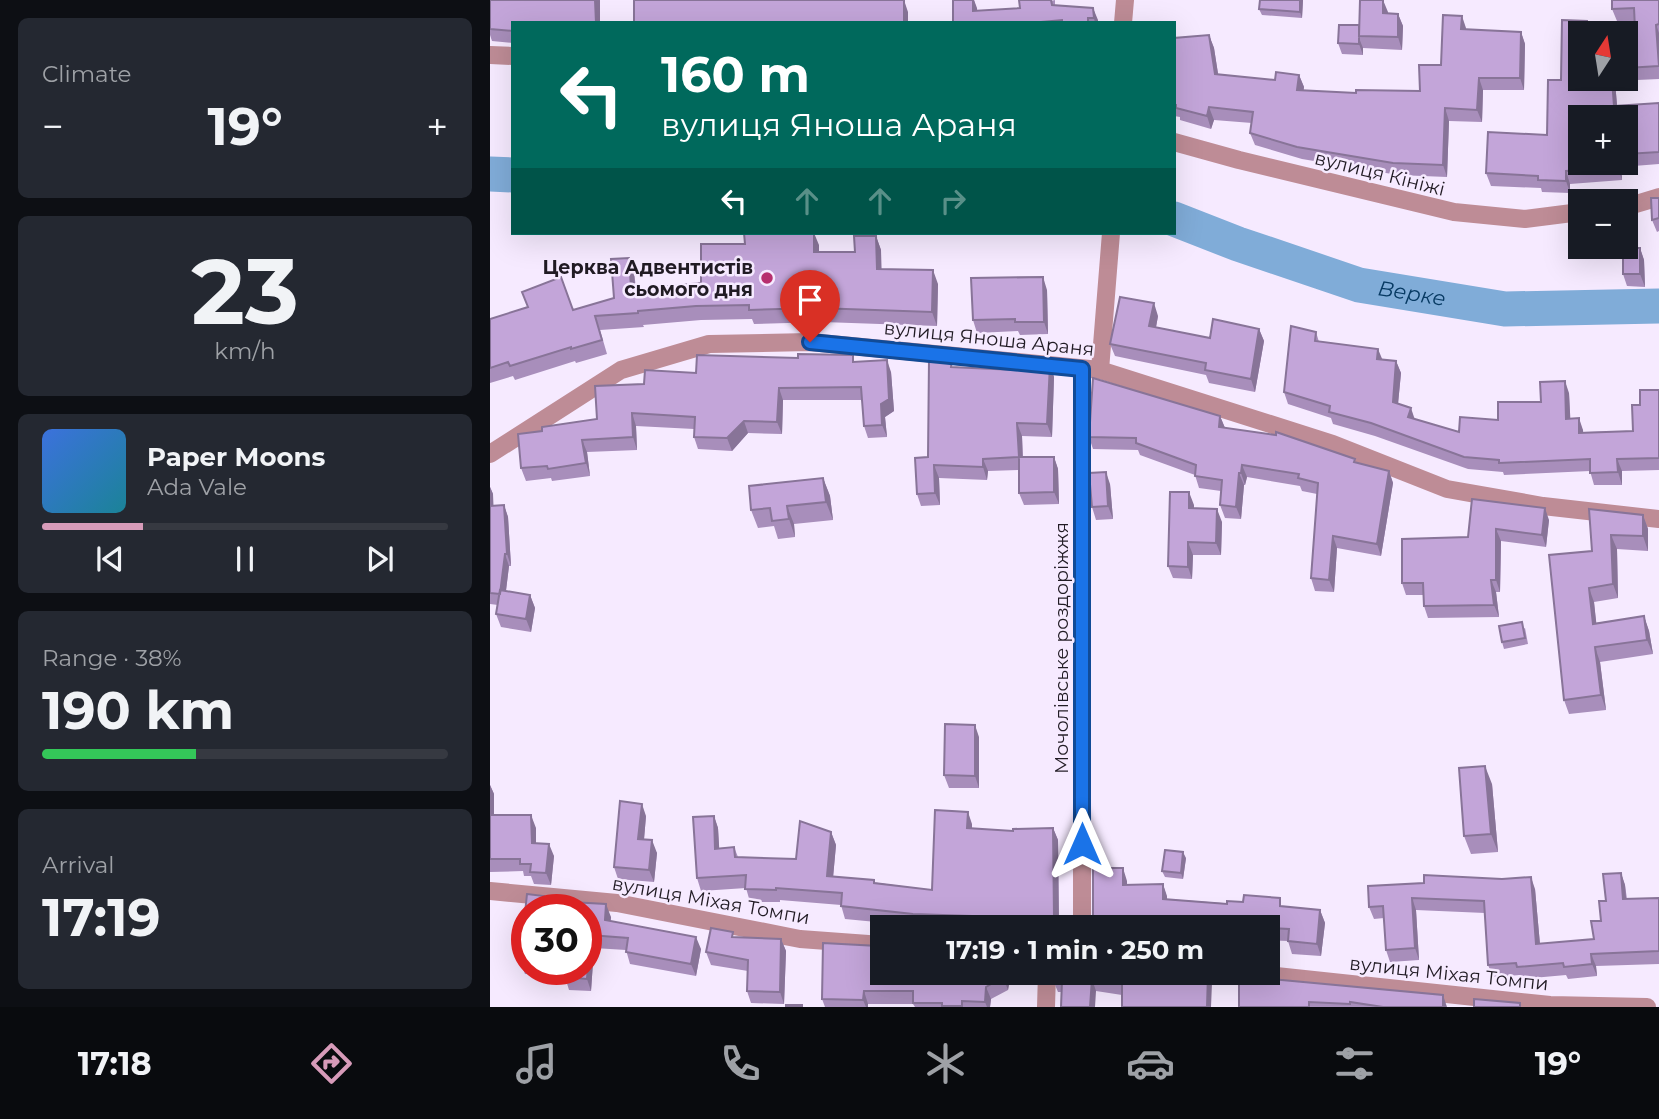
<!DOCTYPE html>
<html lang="en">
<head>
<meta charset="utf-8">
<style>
	:root { --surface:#171b24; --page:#242831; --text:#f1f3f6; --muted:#9ea1a6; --line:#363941; --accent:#d79bb9 }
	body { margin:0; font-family:Montserrat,sans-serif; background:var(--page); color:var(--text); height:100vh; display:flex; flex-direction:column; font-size:26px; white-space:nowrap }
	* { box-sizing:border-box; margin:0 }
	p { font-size:23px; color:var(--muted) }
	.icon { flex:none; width:38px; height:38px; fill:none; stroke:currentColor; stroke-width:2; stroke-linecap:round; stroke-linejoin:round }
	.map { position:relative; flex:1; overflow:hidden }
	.details { display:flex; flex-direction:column; gap:18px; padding:18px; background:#0d0f14; width:490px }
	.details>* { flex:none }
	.top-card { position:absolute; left:21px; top:21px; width:665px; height:214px; border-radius:0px; box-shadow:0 7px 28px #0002; background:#00695c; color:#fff; overflow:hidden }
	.needle { width:46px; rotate:12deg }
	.tools { position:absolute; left:1078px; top:21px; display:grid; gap:14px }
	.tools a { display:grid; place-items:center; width:70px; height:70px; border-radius:0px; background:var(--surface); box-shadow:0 7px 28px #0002; font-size:35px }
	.speed { position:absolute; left:21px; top:894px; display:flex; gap:14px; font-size:35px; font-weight:700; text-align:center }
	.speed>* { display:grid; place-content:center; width:91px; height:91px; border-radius:50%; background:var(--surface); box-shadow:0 7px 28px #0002; line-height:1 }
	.speed .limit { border:10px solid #d22; background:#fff; color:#111 }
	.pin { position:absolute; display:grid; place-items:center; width:60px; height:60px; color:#fff; margin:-72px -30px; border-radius:50% 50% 50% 0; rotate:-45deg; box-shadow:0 0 7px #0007 }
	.pin .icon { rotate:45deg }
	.me { position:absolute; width:77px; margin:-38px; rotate:0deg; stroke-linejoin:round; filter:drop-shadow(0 0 5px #0008) }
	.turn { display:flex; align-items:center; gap:24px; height:147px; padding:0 35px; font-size:32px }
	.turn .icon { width:91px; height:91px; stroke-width:2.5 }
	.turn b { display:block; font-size:49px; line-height:60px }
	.lanes { display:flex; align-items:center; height:66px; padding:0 35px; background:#0003; justify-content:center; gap:35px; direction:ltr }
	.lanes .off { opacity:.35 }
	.big { font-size:52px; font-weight:700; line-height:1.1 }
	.details .card { flex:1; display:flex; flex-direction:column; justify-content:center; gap:10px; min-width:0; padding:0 24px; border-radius:10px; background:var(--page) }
	.details .dial { align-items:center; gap:0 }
	.dial b { font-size:91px; line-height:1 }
	.song { display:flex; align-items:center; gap:21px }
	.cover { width:84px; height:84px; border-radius:10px; background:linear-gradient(135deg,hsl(220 70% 55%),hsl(190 70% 35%)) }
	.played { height:7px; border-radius:4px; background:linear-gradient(90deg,var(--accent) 25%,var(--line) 25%) }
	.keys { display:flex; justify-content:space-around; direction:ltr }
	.heat { display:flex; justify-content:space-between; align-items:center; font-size:38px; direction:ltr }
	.charge { height:10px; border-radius:5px; background:linear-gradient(90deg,#34c759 38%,var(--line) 0) }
	.trip { position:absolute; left:380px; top:915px; width:410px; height:70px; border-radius:0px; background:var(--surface); box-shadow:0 7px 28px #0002; font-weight:700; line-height:70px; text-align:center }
	.tab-bar { display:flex; height:112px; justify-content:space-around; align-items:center; background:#090b0e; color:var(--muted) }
	.tab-bar .icon { width:49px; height:49px }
	.tab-bar .current { color:var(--accent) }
	.tab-bar b { font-size:32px; color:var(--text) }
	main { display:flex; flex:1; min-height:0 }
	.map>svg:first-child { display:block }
</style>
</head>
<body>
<main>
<section class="details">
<div class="card"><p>Climate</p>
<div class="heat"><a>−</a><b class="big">19°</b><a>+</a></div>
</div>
<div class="card dial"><b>23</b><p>km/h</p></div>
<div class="card">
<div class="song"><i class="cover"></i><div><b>Paper Moons</b><p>Ada Vale</p></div></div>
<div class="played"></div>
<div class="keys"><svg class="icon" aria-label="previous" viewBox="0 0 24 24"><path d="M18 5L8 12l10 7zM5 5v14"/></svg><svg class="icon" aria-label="pause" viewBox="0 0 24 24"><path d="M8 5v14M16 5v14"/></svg><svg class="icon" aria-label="next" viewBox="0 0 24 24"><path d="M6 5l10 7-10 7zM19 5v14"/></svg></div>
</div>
<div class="card"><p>Range · 38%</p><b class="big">190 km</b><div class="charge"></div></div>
<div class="card"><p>Arrival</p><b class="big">17:19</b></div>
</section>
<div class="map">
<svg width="1169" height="1007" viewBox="0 0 1169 1007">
	<rect width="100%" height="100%" fill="#f6eaff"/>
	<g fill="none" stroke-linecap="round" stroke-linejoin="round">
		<!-- river -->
		<g stroke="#80acd8" stroke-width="35">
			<path d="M0,174l23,1"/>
			<path id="s1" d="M684,219l64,25 121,41 146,24 154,-3"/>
		</g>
		<!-- minor -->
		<path stroke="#be8c96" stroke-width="18" d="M0,55l23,1
			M0,454l131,-84 88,-26 101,-2 290,28
			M0,891l127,12 183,36 82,6
			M592,928v-559
			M758,973l302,32 97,2
			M556,1007l1,-34"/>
		<!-- tertiary -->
		<path stroke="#be8c96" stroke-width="18" d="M633,23l2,-23
			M684,142l65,18 215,52 71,7 55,-7
			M1136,207l33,-10
			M621,233l-11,137 233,74 114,45 96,17 116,13"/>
	</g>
	<!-- wall -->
	<path fill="#a88ebb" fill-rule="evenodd" d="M0,0h110v23h-87v20l-21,-2 -2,-6z
		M463,0h21l3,11 43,-3 35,-8v6l38,2 5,15h-145z
		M813,0l-1,18 -40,-3 -3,-6z
		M1122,0h47v79l-44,2 2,25 42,-3v61l-38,3 1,13 -52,4v9l-28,-1 -1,-4 -50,-2 -5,-13 2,-41 59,3 1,-55h13l1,-60 25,1 4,12h-11v46h46v-29h10l-1,-29h-18l-5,-12zM1090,117h46v46h-46z
		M898,12v1l10,1 5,12 -1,24 -39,-2v7l-21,-1 -4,-11 21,-18z
		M976,29l55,3 4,12 -1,46h-41l-1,32 -33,-1 -2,56 -49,-2 -96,-16 -47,-14 -5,-12 2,-10 -38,-3 -3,9 -31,-9v-3l-6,-1v-78l35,-3 5,13 4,26 57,6 24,-5 5,12 -1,4 53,2 64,-2 21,-26z
		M1169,198v33l-2,1 -5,-12z
		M386,236l5,14v19l57,15 -1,42 -114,-4 -69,2 -2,-5 -51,1 -58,5 1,2 -44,3 7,24 -31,9 -1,-2 -60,19 -2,-4 -23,7v-64l83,-9 41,-12 20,-26 2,16 65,-5 118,-38v7h36z
		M1150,248l4,12 1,27 -18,-1 -4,-12z
		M557,290l1,44 -28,1 -2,-4 -41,2 -4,-13z
		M668,316l-2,11 54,11 49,-9 5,12 -9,51 -46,-9 -3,-8 -91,-19 -5,-12z
		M826,332l3,10 63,18 14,1 5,12 -3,31 17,15 44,13 39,-12 43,-18 28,-9 1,25 13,12v2l50,-1 7,-26 19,-15v80l-37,1v14h-28l-4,-14 -86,4 -1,-3 -35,-3 -93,-33 -42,-12 -2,-6 -43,-14 -4,-12z
		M366,362l35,10 3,39 -9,6 2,20 -19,1 -4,-12 -2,-26h-79l-1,34 -34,-1 -16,18 -34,-2 -4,-12v-8l-58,-3 1,24 -50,2 3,24 -38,5 -1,-3 -25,3 -5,-13 21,-37 55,-12 47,-35 52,-11z
		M560,365l4,12 -2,60 -30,-1 1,21h31l4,12 1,35 -35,1 -5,-12v-23l-31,1 -1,9 -48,-2 1,27 -19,1 -4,-12 37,-127 61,3z
		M730,416l5,12 164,43 4,12 -12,73 -44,-8 -3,44 -19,-1 -4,-13 6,-84 -15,-3 -2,-5 -53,-9 -2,8h-1l-3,34 -16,-1 -5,-13 1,-14 -22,-3 -4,-13 -55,-20 -2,-5 -45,-1 -4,-12z
		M333,478l7,18 3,24 -39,4 1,13 -17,2 -4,-13 -16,2 -7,-18z
		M620,484l3,35 -17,1 -4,-13z
		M0,487l3,7v12l11,-1 4,12 3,49h-2l-3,25 24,4 5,13 -4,24 -30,-5 -5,-13 2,-9 -8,-1z
		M982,499l77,21 -3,27 -45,-6 -1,51h-4l3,25 -71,1 -4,-12v-11h-18l-4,-12 66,-46z
		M704,505v3l28,14 -1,33h-28l-1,24 -19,-1 -5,-12z
		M1099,509l54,6 5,14v22l-31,-2 1,49 -24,4 2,21 48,-7 5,15 4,23 -53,8 6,48 -37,4 -5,-14 28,-149z
		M1035,628l3,16 -24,5 -2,-7z
		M489,737v51h-30l-5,-13z
		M1002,784l6,68 -27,2 -7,-18z
		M0,785l4,9v21l42,13v15l18,13 -3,29 -17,-1 -3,-8h-7l-1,-5 -33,1z
		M156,816l-2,23 13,14 -3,29 -36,-3 -4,-12z
		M224,816l4,12 1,20 15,-1 4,10 58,2 35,-27 5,13 -3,32 99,13 40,-66v5l41,2 40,-3 5,12 1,88h-113l-28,-2 -73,-7 -4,-14 -61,-5v2h-30l-4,-14 -45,3 -4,-13z
		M696,858l-3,21 -18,-2 -3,-6z
		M1131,873l4,12 2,14 32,-1v66l-63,2 1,10 -29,3 -2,-4 -45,4 -1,-4 -27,2 -5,-12 -3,-52 -69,-3 3,50 -29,2 -4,-12 -2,-32 -10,1 -5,-12 -1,-21 167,3 5,55 54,-5 7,-18 5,-20z
		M637,881v4l36,-1 4,15 153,11 5,13 -4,33 -29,-2 -4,-13 -21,-1v-12h-170l-4,-9z
		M37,894l17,2 4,12v2h-21v60h14v5l-16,-1 -5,-13z
		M96,910l25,7 -1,4 91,28 -5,27 -66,-12 -4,-14 -32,-2 -3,43 -22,-1 -4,-13z
		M244,937l47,2 5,12 -2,53 -33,-1 -4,-12 1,-20 -37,-6 -5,-13z
		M392,973h129l-3,17 -17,9 -1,8h-75l-2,-3h-45v3h-43l-3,-8z
		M564,973h155l3,10 -90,12 -26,-4 -34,1h-4l-5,-12z
		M781,979l176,28h-208z"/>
	<!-- shaded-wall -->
	<path fill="#887498" d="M105,0h5v23h-4z
		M414,0l4,12v11h-4z
		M483,0h1l3,8 1,15 -5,-12z
		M810,0h3l-1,18 -2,-6z
		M893,0l5,12 -1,14 -4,-13z
		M603,8l5,12v3h-3l-1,-5z
		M908,14l5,12 -1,24 -4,-13z
		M972,16l4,12v13l-5,-12z
		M1097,21l4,12h-4z
		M1166,25l3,8v29z
		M1031,32l4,12 -1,46 -4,-12z
		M719,35l5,13 6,38 -5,-12z
		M869,38l4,10v7l-4,-11z
		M809,75l5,12 -2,16 -5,-13z
		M989,78l4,12 -1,32 -5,-12z
		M1122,79h3v2l3,36 -4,-11z
		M719,107l5,13 -3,9 -4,-13z
		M955,108l4,13 -2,56 -4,-12z
		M1127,163h3l1,4 1,13 -4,-12z
		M1076,171l4,13v9l-4,-12z
		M324,233l5,12v21l-5,-14z
		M386,236l5,14 1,33 -5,-14z
		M1150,248l4,12 1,27 -5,-13z
		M139,258l5,14 2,29 -5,-14z
		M443,270l5,14 -1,42 -5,-14z
		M553,277l4,13 1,44 -4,-12z
		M664,303l4,13 -4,22 -5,-12z
		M769,329l5,12 -9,51 -4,-13z
		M888,349l5,12 -6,-2z
		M397,360l4,12 3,39 -9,6 2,20 -5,-12 -1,-21z
		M906,361l5,12 -4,41 -4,-12z
		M560,365l4,12 -2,60 -5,-13z
		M1075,381l4,12 2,38 -5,-12z
		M289,388l4,12 -1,34 -5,-12z
		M921,408l4,12 -7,-3z
		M142,413l4,13 1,24 -4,-13z
		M730,416l5,12 -6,-1z
		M1089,418l4,12 1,15 -5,-12z
		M254,421l4,12 -16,18 -5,-13z
		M527,423l5,13 1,34 -4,-13z
		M92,440l5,12 3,24 -4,-13z
		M564,457l4,12 1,35 -5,-12z
		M493,459l5,12 -1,9 -4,-13z
		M1127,459l5,12v14l-4,-13z
		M444,465l5,13 1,27 -5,-12z
		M752,465l5,12 -2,8 -4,-12z
		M899,471l4,12 -12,73 -4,-12z
		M616,472l4,12 3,35 -5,-13z
		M749,473l5,12 -3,34 -5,-12z
		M333,478l7,18 3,24 -7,-18z
		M0,487l3,7 1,24 -4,-11z
		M699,492l5,13v16l-5,-13z
		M14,505l4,12 3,49 -4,-12z
		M297,506l7,18 1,13 -6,-18z
		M1055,508l4,12 -3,27 -4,-12z
		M727,509l5,13 -1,33 -5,-12z
		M1153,515l5,14v22l-5,-15z
		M1006,529l5,12 -1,51 -4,-12z
		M1121,535l6,14 1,49 -5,-14z
		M843,536l4,12 -3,44 -5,-12z
		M698,542l5,13 -1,24 -4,-12z
		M15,554l4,12 -5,40 -4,-12z
		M1001,580l5,12 3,25 -5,-12z
		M1099,588l5,14 4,36 -5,-14z
		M40,595l5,13 -4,24 -5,-13z
		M1154,616l5,15 4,23 -6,-14z
		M1105,647l5,15 6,48 -5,-15z
		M485,725l4,12v51l-4,-12z
		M995,766l7,18 6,68 -7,-18z
		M0,785l4,9v33l-4,-11z
		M152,804l4,12 -3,35 -5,-12z
		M478,812l4,12v17l-5,-13z
		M41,815l5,13v27l-4,-12z
		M224,816l4,12 2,33 -5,-12z
		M563,828l5,12 1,88 -5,-11z
		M341,832l5,13 -4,44 -5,-13z
		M162,840l5,13 -3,29 -5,-12z
		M59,844l5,12 -3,29 -5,-12z
		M693,852l3,6 -3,21 -2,-6z
		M633,868l4,13v16l-4,-12z
		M1131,873l4,12 2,26 -4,-12z
		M1041,877l4,12 6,67 -5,-12z
		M673,884l4,12v15l-4,-12z
		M54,896l4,12v2h-6z
		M922,898l4,12 3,50 -4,-12z
		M116,904l5,13 -1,15 -5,-12z
		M830,910l5,13 -4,33 -4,-12z
		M556,917l4,11h-6l-1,-3z
		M100,935l4,13 -3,43 -4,-12z
		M206,937l5,12 -5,27 -5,-12z
		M291,939l5,12 -2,53 -4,-12z
		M1101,954l5,12 1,10 -5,-12z
		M514,973h7l-3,17 -5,-13z
		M718,973l4,10 -1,24h-4z
		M602,979l4,12 -1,16h-5z
		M496,987l5,12 -1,8h-3l-2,-5z
		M374,991l4,13v3h-2l-3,-7z
		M953,995l4,12h-4z"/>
	<!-- building -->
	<path fill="#c3a5d9" stroke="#887498" stroke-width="2" d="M0,0h105l1,23h-83v8l-23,-2z
		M144,0h270v23h-270z
		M463,0h20v11l47,-3 -1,-8h32l1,5 41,3 1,10h-6v5h-26v-3l-32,3h-77z
		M770,0h40v12l-41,-3z
		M870,0h23v13l15,1v23l-39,-1z
		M1122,0h47v24l-3,1 3,41 -33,2v-18h10l-2,-42 -22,1z
		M953,15l19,1 -1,13 60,3 -1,46h-41l-2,32 -32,-2 -2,57 -50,-2 -96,-16 -47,-14 3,-21 -44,-5 -2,9 -31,-8v-3h-2v-67l35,-3 6,39 60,6 1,-8 23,3 -2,15 59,3v-3l64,1 -1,-26h22z
		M1072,20l25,1v12h-7v46h32l2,27 45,-3v49l-33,2v-37h-46v46h37l1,5 -52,3v10l-28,-1v-4l-52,-3 2,-41 59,3 1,-55h13z
		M849,25h20v19l-21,-1z
		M1161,198h8v20l-7,2z
		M254,233h70v19h41l-1,-16h22l1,33 56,1 -1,42 -115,-4 -68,2v-5l-53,1 -58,5v2l-43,3 7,24 -31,9v-2l-61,19 -2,-4 -18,6v-49l38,-12 -6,-15 39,-15 12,33 41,-12 -3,-39 18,-1 2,29 6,2 64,-6v-39h44z
		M1133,248h17v26h-17z
		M553,277l1,45h-29v-3l-42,1 -2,-42z
		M630,297l34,6 -5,23 61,12 3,-19 46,10 -8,50 -46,-9 1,-7 -96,-19z
		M801,326l25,6 -1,9 63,8 -1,10 19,2 -3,41 18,6 -3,9 51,15 1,-15 38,3v-18h43l-1,-20 25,-1 1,38 13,-1v15l54,-2 -1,-26h8v-15h19v68l-42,1 1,13 -28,1v-14l-91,4v-3l-35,-3 -93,-34 -42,-11 1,-6 -46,-14z
		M308,354l55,1v7l34,-2 2,39 -8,5 1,21 -18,1 -3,-39 -82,1 -2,34 -33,-1 -17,17 -33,-1 1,-20 -63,-4 1,24 -51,3 4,23 -38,6 -1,-3 -26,2 -3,-34 24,-3v-4l55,-8 -2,-33 49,-2 1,-14 51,3 1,-18 101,3z
		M439,360h23l-1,7 64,3 1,-7 34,2 -3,59 -30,-1 2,34 -36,2v8l-49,-2 1,28 -18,1 -2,-36 13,-1z
		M603,378l127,38 -1,11 57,8v-3l79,27 -1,3 35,9 -12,73 -44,-8 -4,44 -18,-2 7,-95 -20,-5 1,-4 -57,-9 -1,8h-2l-3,34 -16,-2 2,-25 -27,-4 1,-11 -60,-22v-5l-47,-1z
		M529,457h35v35l-35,1z
		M616,472l2,34 -16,1 -3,-34z
		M333,478l3,24 -39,4 2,13 -17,2 -2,-13 -19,2 -2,-24z
		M680,492h19v16l28,1 -1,34 -28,-1v25l-20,-1z
		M982,499l73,9 -3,27 -46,-6v51h-5l3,25 -70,1 -1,-23h-21v-44l66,-2z
		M14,505l3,49h-2l-5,40 -10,-1v-87z
		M1099,509l54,6v21l-32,-1 2,49 -24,4 4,36 51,-8 3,24 -52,7 6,48 -37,5 -15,-145 43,-4z
		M10,590l30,5 -4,24 -30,-5z
		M1032,622l3,16 -23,4 -3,-16z
		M455,724l30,1v51l-31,-1z
		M995,766l6,68 -27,2 -5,-68z
		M130,801l22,3 -4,35 14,1 -3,30 -35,-3z
		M445,810l33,2 -1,16 46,3v-2l40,-1 1,89h-8l-3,8 -73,-2 1,-7 -58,-2 -72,-8 1,-13 -66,-5v2l-31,-1 1,-14 -49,3 -4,-61 21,-1 1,33 19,-2 1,10 61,2 4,-38 31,11 -4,44 47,4v3l58,7z
		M0,815h41l1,28 17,1 -3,29 -16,-1 1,-8h-11v-5h-30z
		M675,850l18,2 -2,21 -19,-2z
		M603,868h30v17l40,-1v15l64,5v-3l16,1 1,-7 36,3v8l40,4 -3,34 -29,-3 1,-12 -36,-2 -66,1v-5l-55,2v-6h-39z
		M1131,873l2,26 36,-1v53l-68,3 1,10 -28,3 -1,-4 -46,4 -1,-4 -28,2 -4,-64 -72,-3 3,50 -29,2 -3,-44 -14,1 -1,-21 56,-3v-8l78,4 29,-2 5,67 58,-5 -3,-18h10l-2,-20h7l-3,-27z
		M37,894l17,2 -2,14h-15v52l-7,-1z
		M80,902l36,2 -1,16 91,17 -5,27 -65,-12 2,-14 -38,-3 -3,44 -22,-2v-7h21v-60h-17z
		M221,928l22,4 -1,5 49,2 -1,53 -33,-1 1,-31 -42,-8z
		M333,943l55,3 -1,5h5v22h122l-1,4 -17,10 -1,15 -23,-1v5h-20v-3h-29v-12h-49l-1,9 -41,-1z
		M564,973h154l-1,34h-85v-24l-30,-4 -2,28h-29l1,-26 -9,-1z
		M749,973l32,6 172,16v12h-60l-33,-5v2l-41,-2v5h-70z
		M984,999l46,4v4h-46z
		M296,1005h16v2h-16z"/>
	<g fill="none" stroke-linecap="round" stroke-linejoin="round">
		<defs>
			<path id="route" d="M320,342l272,27v475"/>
		</defs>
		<!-- route casing -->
		<use href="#route" stroke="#114b97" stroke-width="18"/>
		<!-- route -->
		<use href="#route" stroke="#1a73e8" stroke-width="12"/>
	</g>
	<!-- markers -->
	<circle fill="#b72f6f" stroke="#f6eaff" stroke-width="2.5" cx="277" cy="278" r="7"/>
	<g text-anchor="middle" stroke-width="5" stroke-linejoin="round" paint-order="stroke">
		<!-- street labels -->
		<g font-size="19" fill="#211b24" stroke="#f6eaff">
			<text transform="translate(890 173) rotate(14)" y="7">вулиця Кініжі</text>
			<text transform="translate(499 338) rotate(6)" y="7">вулиця Яноша Араня</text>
			<text transform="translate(571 648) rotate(-90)" y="7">Мочолівське роздоріжжя</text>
			<text transform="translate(221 900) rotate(10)" y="7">вулиця Міхая Томпи</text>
			<text transform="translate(959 973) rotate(6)" y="7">вулиця Міхая Томпи</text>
		</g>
		<!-- poi labels -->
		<g font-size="19" font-weight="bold" fill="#211b24" stroke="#f6eaff" text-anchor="end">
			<text x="263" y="274">Церква Адвентистів<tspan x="263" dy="22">сьомого дня</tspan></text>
		</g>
		<!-- water labels -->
		<g font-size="21" font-style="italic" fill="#073a63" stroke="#f6eaff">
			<text dy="7" stroke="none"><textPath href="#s1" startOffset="250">Верке</textPath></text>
		</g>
	</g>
</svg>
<div class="tools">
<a><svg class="needle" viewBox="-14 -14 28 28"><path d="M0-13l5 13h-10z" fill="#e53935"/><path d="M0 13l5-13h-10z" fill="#9ea1a6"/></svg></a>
<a>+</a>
<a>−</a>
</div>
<div class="speed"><div class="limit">30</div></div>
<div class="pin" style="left:320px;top:342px;background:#d93025"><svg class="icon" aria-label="arrive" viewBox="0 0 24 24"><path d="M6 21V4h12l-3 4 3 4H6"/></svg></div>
<svg class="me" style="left:592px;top:844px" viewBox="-20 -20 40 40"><path d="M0-17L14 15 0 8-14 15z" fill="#1a73e8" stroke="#fff" stroke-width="4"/></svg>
<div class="trip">17:19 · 1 min · 250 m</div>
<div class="top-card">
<div class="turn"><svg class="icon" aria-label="left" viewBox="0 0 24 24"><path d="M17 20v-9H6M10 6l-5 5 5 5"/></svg><div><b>160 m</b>вулиця Яноша Араня</div></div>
<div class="lanes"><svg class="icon" aria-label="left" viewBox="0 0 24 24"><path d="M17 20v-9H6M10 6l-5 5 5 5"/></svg><svg class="icon off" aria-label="ahead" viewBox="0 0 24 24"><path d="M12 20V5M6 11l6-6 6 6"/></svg><svg class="icon off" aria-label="ahead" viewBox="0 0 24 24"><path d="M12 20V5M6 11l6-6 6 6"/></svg><svg class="icon off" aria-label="right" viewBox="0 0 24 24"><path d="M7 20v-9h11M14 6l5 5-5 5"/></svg></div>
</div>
</div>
</main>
<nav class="tab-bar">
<b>17:18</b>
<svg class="icon current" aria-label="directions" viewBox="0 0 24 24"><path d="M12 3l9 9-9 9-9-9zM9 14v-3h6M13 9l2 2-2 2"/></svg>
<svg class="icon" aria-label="music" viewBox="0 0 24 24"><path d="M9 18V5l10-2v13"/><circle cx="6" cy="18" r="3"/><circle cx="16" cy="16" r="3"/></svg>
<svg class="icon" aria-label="phone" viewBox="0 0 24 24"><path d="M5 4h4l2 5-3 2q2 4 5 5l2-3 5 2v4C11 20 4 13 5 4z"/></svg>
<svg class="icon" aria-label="climate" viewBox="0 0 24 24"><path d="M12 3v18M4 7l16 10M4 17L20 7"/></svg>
<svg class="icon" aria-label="car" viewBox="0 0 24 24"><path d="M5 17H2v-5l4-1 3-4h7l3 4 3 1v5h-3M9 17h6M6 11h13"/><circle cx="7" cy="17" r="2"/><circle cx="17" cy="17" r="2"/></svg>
<svg class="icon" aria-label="filters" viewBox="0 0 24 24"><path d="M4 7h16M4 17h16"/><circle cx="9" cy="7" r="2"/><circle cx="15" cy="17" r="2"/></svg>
<b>19°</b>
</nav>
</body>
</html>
